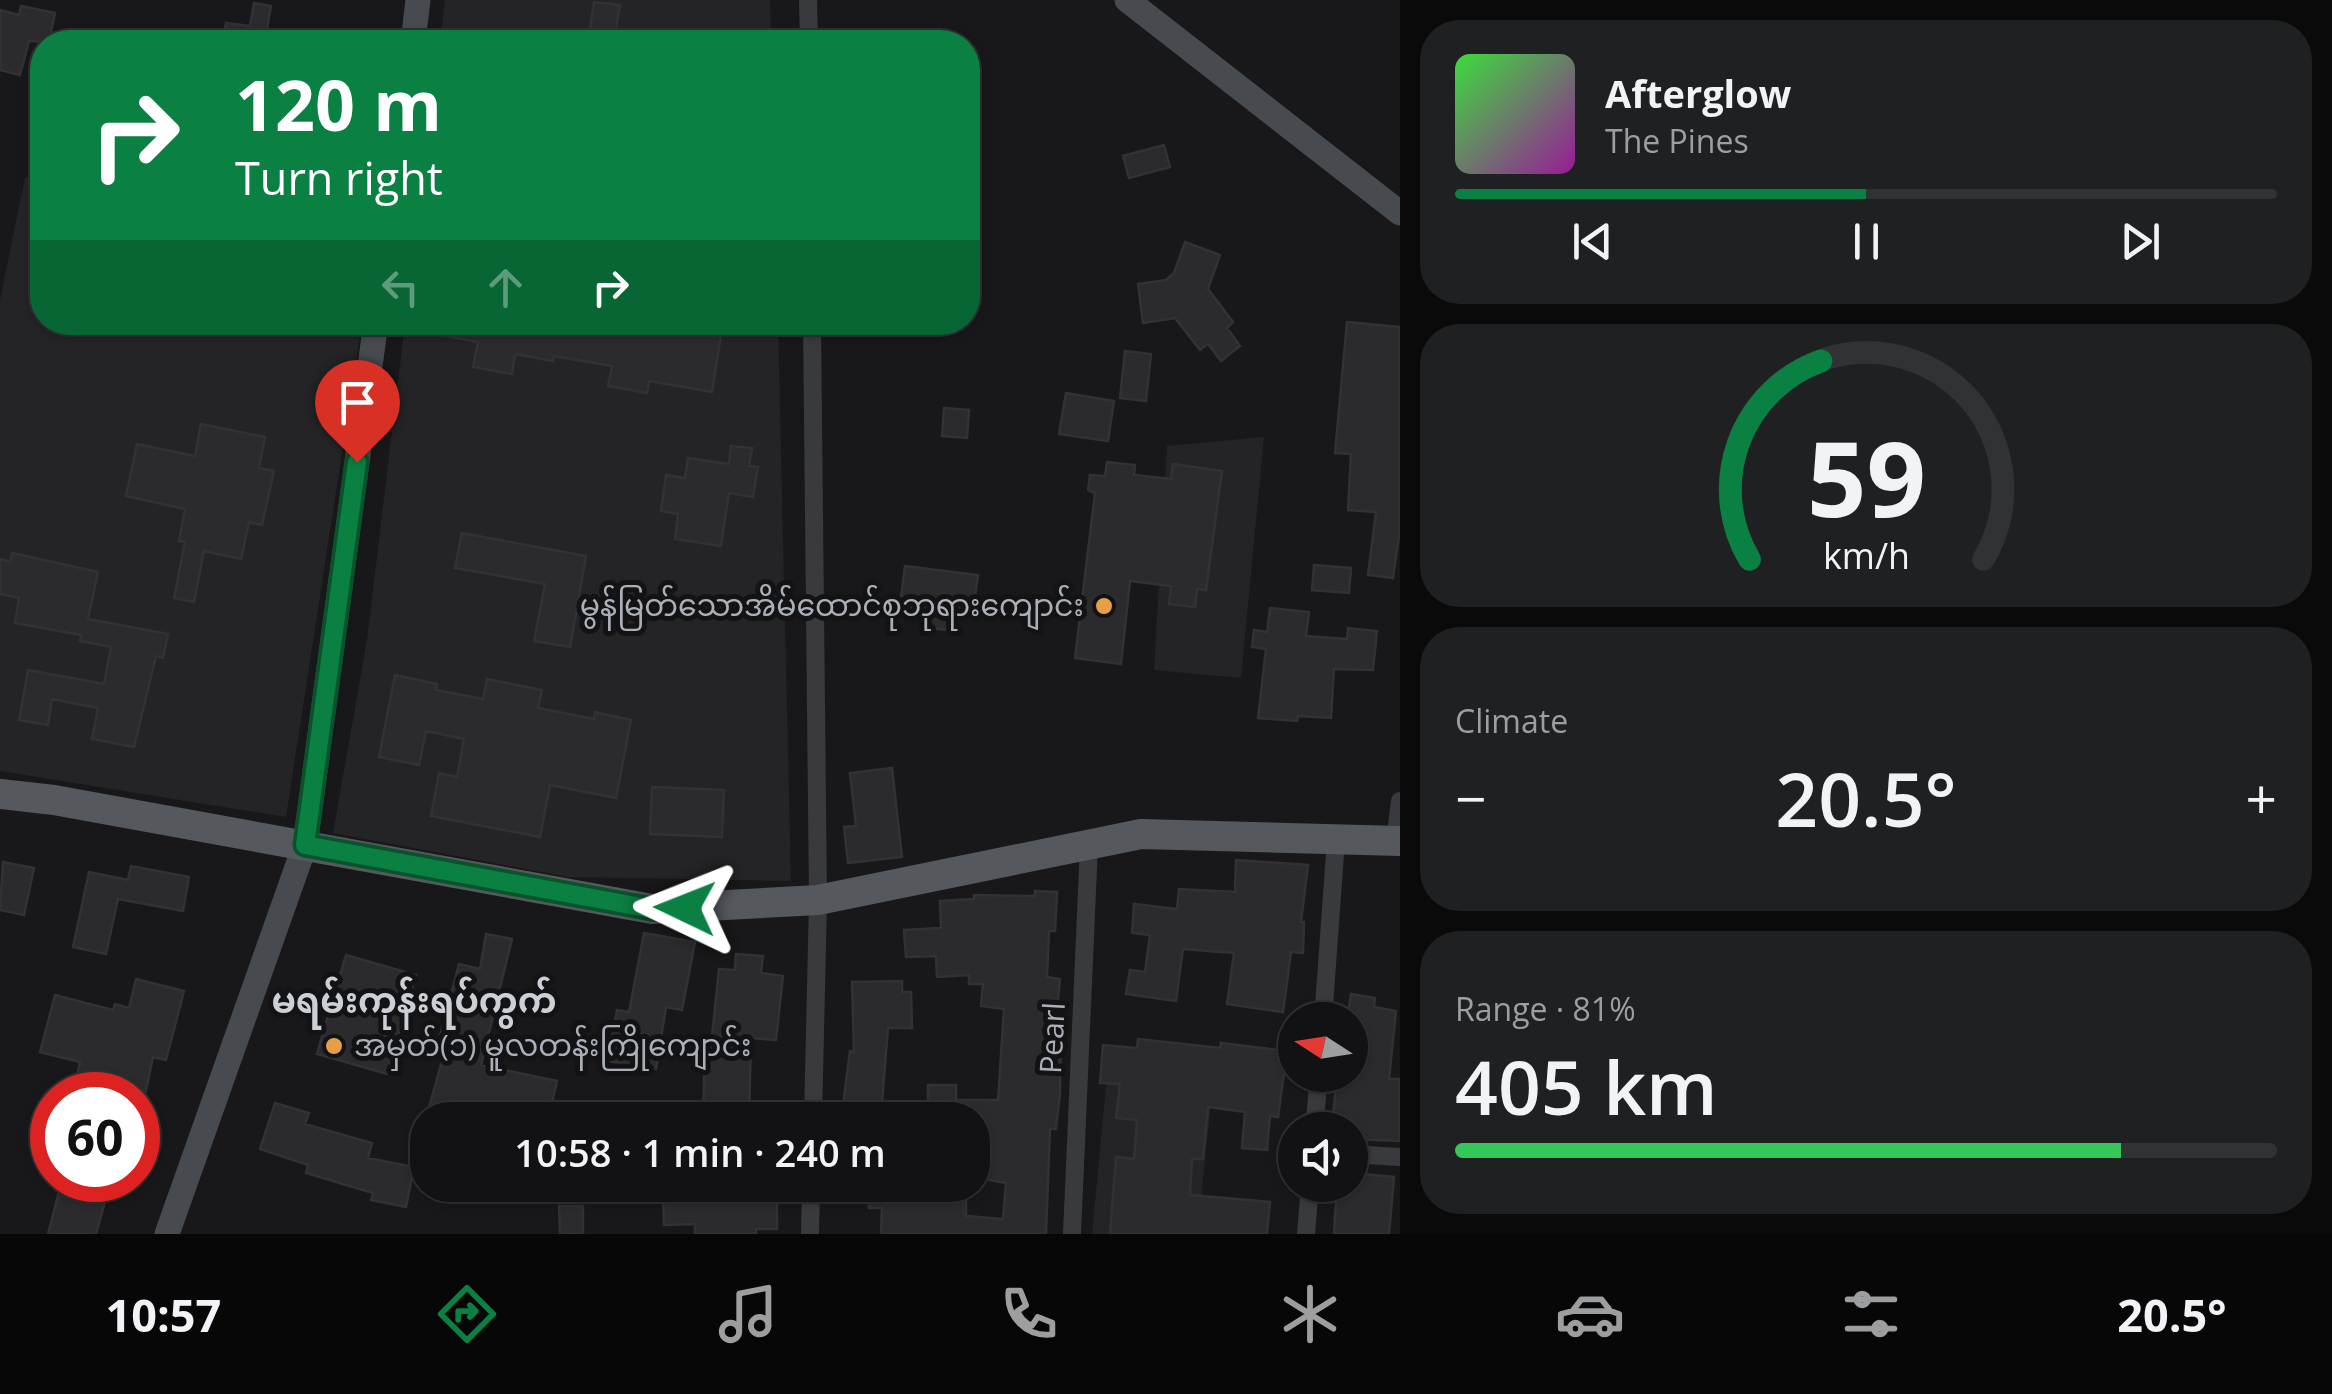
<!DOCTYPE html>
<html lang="en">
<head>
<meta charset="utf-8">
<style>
	:root { --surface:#121214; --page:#1f2022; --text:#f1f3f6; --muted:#9c9ea0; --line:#313234; --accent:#0b8043 }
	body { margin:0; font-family:"Open Sans","Noto Sans Myanmar",sans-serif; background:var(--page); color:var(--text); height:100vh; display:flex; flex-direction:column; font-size:38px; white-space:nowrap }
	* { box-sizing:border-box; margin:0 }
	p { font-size:32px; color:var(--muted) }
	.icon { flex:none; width:55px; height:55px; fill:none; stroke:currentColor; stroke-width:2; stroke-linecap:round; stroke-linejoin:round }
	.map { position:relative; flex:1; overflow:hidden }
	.details { display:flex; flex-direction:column; gap:20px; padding:20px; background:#0a0a0b; width:932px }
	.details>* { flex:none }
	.banner { position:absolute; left:30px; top:30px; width:950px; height:305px; border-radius:40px; box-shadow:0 2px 8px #0004,0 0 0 2px var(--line); background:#0b8043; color:#fff; overflow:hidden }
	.needle { width:65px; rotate:282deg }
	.fabs { position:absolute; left:1278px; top:1002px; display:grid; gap:20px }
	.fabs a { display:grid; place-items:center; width:90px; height:90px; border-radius:50%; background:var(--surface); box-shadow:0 2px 8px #0004,0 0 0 2px var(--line); font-size:50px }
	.speed { position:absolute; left:30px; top:1072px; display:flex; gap:20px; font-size:50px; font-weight:700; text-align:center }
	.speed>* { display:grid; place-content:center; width:130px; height:130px; border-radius:50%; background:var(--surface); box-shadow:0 2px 8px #0004,0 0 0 2px var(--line); line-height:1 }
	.speed .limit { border:15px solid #d22; background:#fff; color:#111 }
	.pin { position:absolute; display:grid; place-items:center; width:85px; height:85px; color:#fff; margin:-102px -42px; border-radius:50% 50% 50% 0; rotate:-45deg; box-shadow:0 0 10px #0007 }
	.pin .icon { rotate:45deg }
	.me { position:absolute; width:110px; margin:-55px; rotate:272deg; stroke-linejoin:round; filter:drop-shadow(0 0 8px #0008) }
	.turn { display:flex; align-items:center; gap:35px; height:210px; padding:0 40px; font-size:45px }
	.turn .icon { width:130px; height:130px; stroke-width:2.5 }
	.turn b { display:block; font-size:70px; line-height:85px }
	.lanes { display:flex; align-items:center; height:95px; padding:0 40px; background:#0003; justify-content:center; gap:50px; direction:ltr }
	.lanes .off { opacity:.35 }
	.big { font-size:75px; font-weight:600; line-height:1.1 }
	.details .card { flex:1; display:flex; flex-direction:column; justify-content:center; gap:15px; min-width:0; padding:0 35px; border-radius:40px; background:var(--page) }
	.details .dial { align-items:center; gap:0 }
	.dial svg { height:260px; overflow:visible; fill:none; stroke:var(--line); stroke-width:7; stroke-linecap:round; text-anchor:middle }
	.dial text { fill:var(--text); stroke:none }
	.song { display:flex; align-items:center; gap:30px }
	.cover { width:120px; height:120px; border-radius:15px; background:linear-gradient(135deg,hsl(120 70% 55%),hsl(300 70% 35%)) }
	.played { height:10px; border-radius:5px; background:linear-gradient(90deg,var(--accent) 50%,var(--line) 50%) }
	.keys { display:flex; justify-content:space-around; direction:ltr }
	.heat { display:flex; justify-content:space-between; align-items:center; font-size:55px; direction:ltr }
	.charge { height:15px; border-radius:8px; background:linear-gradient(90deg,#34c759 81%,var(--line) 0) }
	.trip { position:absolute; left:410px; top:1102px; width:580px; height:100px; border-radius:40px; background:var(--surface); box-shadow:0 2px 8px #0004,0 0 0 2px var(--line); font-weight:600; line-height:100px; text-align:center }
	.menu { display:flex; height:160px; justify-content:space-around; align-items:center; background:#070708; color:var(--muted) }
	.menu .icon { width:70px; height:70px }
	.menu .active { color:var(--accent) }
	.menu b { font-size:45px; color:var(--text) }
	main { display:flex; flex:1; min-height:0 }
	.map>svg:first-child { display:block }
</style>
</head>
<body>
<main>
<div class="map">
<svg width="1400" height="1234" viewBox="0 0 1400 1234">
	<rect width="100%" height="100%" fill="#18181a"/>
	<!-- built -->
	<path fill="#242427" d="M445,0h325l1,42h-331z
		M25,177l17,3v142l320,1 -76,494 -286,-46v-471z
		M405,323h373l13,558 -222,-4 -236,-44 34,-193z
		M1264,437l-23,241 -87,-8 13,-224z
		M1107,1075l105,20 -15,139h-105z"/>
	<!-- building -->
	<path fill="#2b2b2e" stroke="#323236" stroke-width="2.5" d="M594,2l26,3 -6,37h-26z
		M254,3l17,3 -4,23 22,3 -1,10h-65l3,-19 24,3z
		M21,6l34,7 -6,29 -20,-1 -9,34 -20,-5v-60l19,5z
		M1164,145l6,22 -41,11 -6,-22z
		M1185,242l35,13 -12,34 25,33 -6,6 13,18 -19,15 -13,-17 -8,6 -25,-32 -32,5 -5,-39 28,-4 8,-7z
		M425,322h298l-11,70 -63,-11 -2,12 -39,-7 4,-20 -58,-10 -1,5 -38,-7 -3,20 -39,-7 5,-25 -54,-10z
		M1347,322l53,5v202l-7,49 -25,-3 8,-63 -28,-2 3,-56 -16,-1z
		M1125,351l26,3 -5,47 -26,-3z
		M1066,393l48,8 -6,40 -49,-7z
		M944,408l25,2 -2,28 -25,-2z
		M201,424l64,13 -6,31 15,3 -12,54 -13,-3 -8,37 -37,-8 -10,51 -20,-4 11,-56 -6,-1 6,-32 -59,-13 11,-52 58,12z
		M731,446l21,2 -3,18 9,1 -5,30 -24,-4 -8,53 -46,-7 3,-25 -17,-3 5,-36 19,3 3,-20 41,6z
		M1107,462l28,3 -1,10 37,4 2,-15 49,7 -16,119 -9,-1 -2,18 -26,-3 2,-18 -41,-5 -9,83 -46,-6 20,-165 -7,-3 2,-15 15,1z
		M462,533l124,23 -16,91 -36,-6 11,-57 -90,-16z
		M12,553l86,19 -10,47 80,15 -5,24 -7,-2 -22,91 -42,-8 6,-31 -46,-9 -4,26 -29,-5 9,-50 76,14 7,-37 -31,-6 1,-6 -66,-12 4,-25 -19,-4v-35l10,3z
		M1314,565l37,3 -2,25 -37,-3z
		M905,566l73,9 -3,21 -9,2 -2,20 -14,-2 -2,14 -26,-3 2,-12 -25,-3z
		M1270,608l39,4 -3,24 41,3 1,-11 29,3 -4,39 -39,-1 -3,49 -33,-2 -1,5 -39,-3 8,-69 -14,-2 2,-17 13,2z
		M395,675l42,9 -1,6 47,9 4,-20 55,11 -4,18 56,11 1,-7 36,8 -15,78 -66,-13 -10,52 -109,-21 8,-43 18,4 7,-38 -38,-8 -7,34 -40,-8z
		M892,768l10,89 -54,6 -4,-36 12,-1 -6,-53z
		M652,787l72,3 -2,47 -72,-3z
		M1236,860l72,5 -7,57h3l-1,31 -12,-1 -8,60 -56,-8 7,-51 -51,-4 -7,52 -50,-7 4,-24 15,2 5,-37 -18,-2 2,-29 43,5 2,-20 56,3z
		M3,862l31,6 -10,47 -24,-5z
		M131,866l58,11 -6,34 -65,-12 -12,55 -33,-7 16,-75 39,8z
		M1035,891l22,1 -2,39h-6l-2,46 13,2 -5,51h6l-1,63 -4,36h-6l-4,105h-165l1,-26h-13l-1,-23h26v14l72,-2v19l37,3 3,-36 -34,-6v-57h-131l9,-69 4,1 -2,-70 50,-1v11h9l1,36h-24l-6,75h46v-18h28v15h42l6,-91 -23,-3 2,-22h-14v-9l-32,2 -1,-21 -30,1 -2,-27 37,-2 -1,-27 34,-2v-4l61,1z
		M644,933l51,9 -13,68 -16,-3 -10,62 -48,-8 9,-51 12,2z
		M486,934l26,5 -31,126 76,16 -6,26 -23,-4 -4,17h-63l-33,-9 18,-65 -8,-2 21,-80 21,5z
		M736,954l27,2 -2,17 22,3 -7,64 -25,-2 -2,82h-46l2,-73 6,-1 8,-77 16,1z
		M346,955l70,20 -29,99 -70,-20z
		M136,979l48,12 -18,69 -13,-3 -8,38h-72l7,-33 -40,-10 15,-57 58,15 2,-6 14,4z
		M1351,994l24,4 -1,9 22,4 -7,68h11v62l-50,-2v-9l-18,-3 5,-52h13v-55h-3z
		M1138,1039l82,9 1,-5 66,8 -9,66 -8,-1 -3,34 -25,-2 3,-36 -37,-5 -5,52h-11l-2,36 80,7 -3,32h-157l6,-77 18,2 3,-39 -21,-2 4,-34 -20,-1 3,-38 34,3z
		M275,1103l34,10 -4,11 67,19 -4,15 46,9 -8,40 -35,-7 2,-7 -67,-20 2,-8 -48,-16z
		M1350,1173l44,4 -5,57h-55l3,-49h13z
		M62,1180h49l-15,54h-48z
		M699,1185h56v10l22,-1v35h-21v5h-61v-10l-31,1 -1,-28h36z
		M559,1206h24v28h-23z"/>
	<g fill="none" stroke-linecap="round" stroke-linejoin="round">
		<!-- street -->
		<path stroke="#393a3e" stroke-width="18" d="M808,0l1,42
			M812,322l6,578 -5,220
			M1395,842l5,-41
			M1323,1020l13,-180
			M1314,1130l5,-55
			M1350,1154l50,3
			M810,1234l1,-49
			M1072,1234l17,-389
			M1306,1234l4,-49"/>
		<!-- secondary -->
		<path stroke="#474a4e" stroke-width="25" d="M1127,0l273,213
			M413,42l5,-42
			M167,1234l138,-389 71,-523"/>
		<!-- primary -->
		<path stroke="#55585d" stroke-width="30" d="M0,794l54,6 598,109 166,-9 323,-66 259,7"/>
	</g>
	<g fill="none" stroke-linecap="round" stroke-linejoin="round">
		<defs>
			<path id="route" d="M357,462l-52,383 347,64 33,-1"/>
		</defs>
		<!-- route casing -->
		<use href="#route" stroke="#07532c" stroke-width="25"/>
		<!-- route -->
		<use href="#route" stroke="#0b8043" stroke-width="18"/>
	</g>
	<!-- markers -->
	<g fill="#e5a045" stroke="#131315" stroke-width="4">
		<circle cx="1104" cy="606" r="10"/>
		<circle cx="334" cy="1046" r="10"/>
	</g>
	<g text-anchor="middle" stroke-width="10" stroke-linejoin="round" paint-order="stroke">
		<!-- poi labels -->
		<g font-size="30" fill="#abb0b8" stroke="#131315" text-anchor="end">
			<text x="1084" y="616">မွန်မြတ်သောအိမ်ထောင်စုဘုရားကျောင်း</text>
			<text x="354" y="1056" text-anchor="start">အမှတ်(၁) မူလတန်းကြိုကျောင်း</text>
		</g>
		<!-- street labels -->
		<g font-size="30" fill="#abb0b8" stroke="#131315">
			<text transform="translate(1053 1038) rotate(-87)" y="10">Pearl</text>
		</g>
		<!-- quarter labels -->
		<g font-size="35" font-weight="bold" fill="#cccfd5" stroke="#131315">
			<text x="414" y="1013">မရမ်းကုန်းရပ်ကွက်</text>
		</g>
	</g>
</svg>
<div class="fabs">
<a><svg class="needle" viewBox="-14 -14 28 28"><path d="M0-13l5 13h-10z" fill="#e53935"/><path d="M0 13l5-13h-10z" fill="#9c9ea0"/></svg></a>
<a><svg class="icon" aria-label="sound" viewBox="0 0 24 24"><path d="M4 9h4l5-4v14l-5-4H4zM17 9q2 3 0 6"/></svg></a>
</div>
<div class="speed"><div class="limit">60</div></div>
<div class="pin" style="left:357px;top:462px;background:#d93025"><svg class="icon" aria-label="arrive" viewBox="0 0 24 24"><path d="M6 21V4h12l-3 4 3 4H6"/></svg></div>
<svg class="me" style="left:685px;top:908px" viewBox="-20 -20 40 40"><path d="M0-17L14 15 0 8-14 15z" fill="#0b8043" stroke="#fff" stroke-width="4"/></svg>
<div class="trip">10:58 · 1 min · 240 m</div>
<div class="banner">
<div class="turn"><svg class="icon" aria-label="right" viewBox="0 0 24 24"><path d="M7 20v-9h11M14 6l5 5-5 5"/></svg><div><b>120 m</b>Turn right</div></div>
<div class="lanes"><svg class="icon off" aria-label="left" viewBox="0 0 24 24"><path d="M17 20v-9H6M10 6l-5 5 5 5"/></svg><svg class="icon off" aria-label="ahead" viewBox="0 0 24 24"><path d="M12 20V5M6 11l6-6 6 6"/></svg><svg class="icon" aria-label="right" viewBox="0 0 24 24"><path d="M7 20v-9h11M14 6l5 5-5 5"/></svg></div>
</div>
</div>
<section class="details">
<div class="card">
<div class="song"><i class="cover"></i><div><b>Afterglow</b><p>The Pines</p></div></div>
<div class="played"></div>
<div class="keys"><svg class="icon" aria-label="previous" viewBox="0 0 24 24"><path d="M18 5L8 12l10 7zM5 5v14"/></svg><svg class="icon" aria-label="pause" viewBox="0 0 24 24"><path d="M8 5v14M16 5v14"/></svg><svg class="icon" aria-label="next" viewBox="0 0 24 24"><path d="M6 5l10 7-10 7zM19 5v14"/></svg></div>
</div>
<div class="card dial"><svg viewBox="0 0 100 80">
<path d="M14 69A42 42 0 1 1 86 69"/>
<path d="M14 69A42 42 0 0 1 36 8" stroke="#0b8043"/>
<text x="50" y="56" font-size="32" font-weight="700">59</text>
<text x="50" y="72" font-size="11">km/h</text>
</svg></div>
<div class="card"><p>Climate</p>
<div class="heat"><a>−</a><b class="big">20.5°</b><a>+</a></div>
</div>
<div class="card"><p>Range · 81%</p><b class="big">405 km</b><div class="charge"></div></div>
</section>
</main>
<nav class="menu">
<b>10:57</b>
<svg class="icon active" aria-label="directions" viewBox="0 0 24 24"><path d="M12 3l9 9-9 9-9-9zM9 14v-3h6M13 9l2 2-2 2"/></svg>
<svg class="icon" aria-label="music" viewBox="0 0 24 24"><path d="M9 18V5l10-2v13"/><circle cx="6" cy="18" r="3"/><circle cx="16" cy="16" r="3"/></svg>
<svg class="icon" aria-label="phone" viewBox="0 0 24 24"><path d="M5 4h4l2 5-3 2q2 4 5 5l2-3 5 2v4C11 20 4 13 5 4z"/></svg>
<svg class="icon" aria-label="climate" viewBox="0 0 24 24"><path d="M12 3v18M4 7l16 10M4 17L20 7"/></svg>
<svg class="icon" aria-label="car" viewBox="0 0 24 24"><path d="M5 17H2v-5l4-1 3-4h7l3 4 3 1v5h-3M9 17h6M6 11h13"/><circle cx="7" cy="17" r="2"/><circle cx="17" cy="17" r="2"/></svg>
<svg class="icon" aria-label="filters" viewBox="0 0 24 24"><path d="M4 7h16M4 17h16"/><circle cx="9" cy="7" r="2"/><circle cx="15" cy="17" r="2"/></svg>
<b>20.5°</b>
</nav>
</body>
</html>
